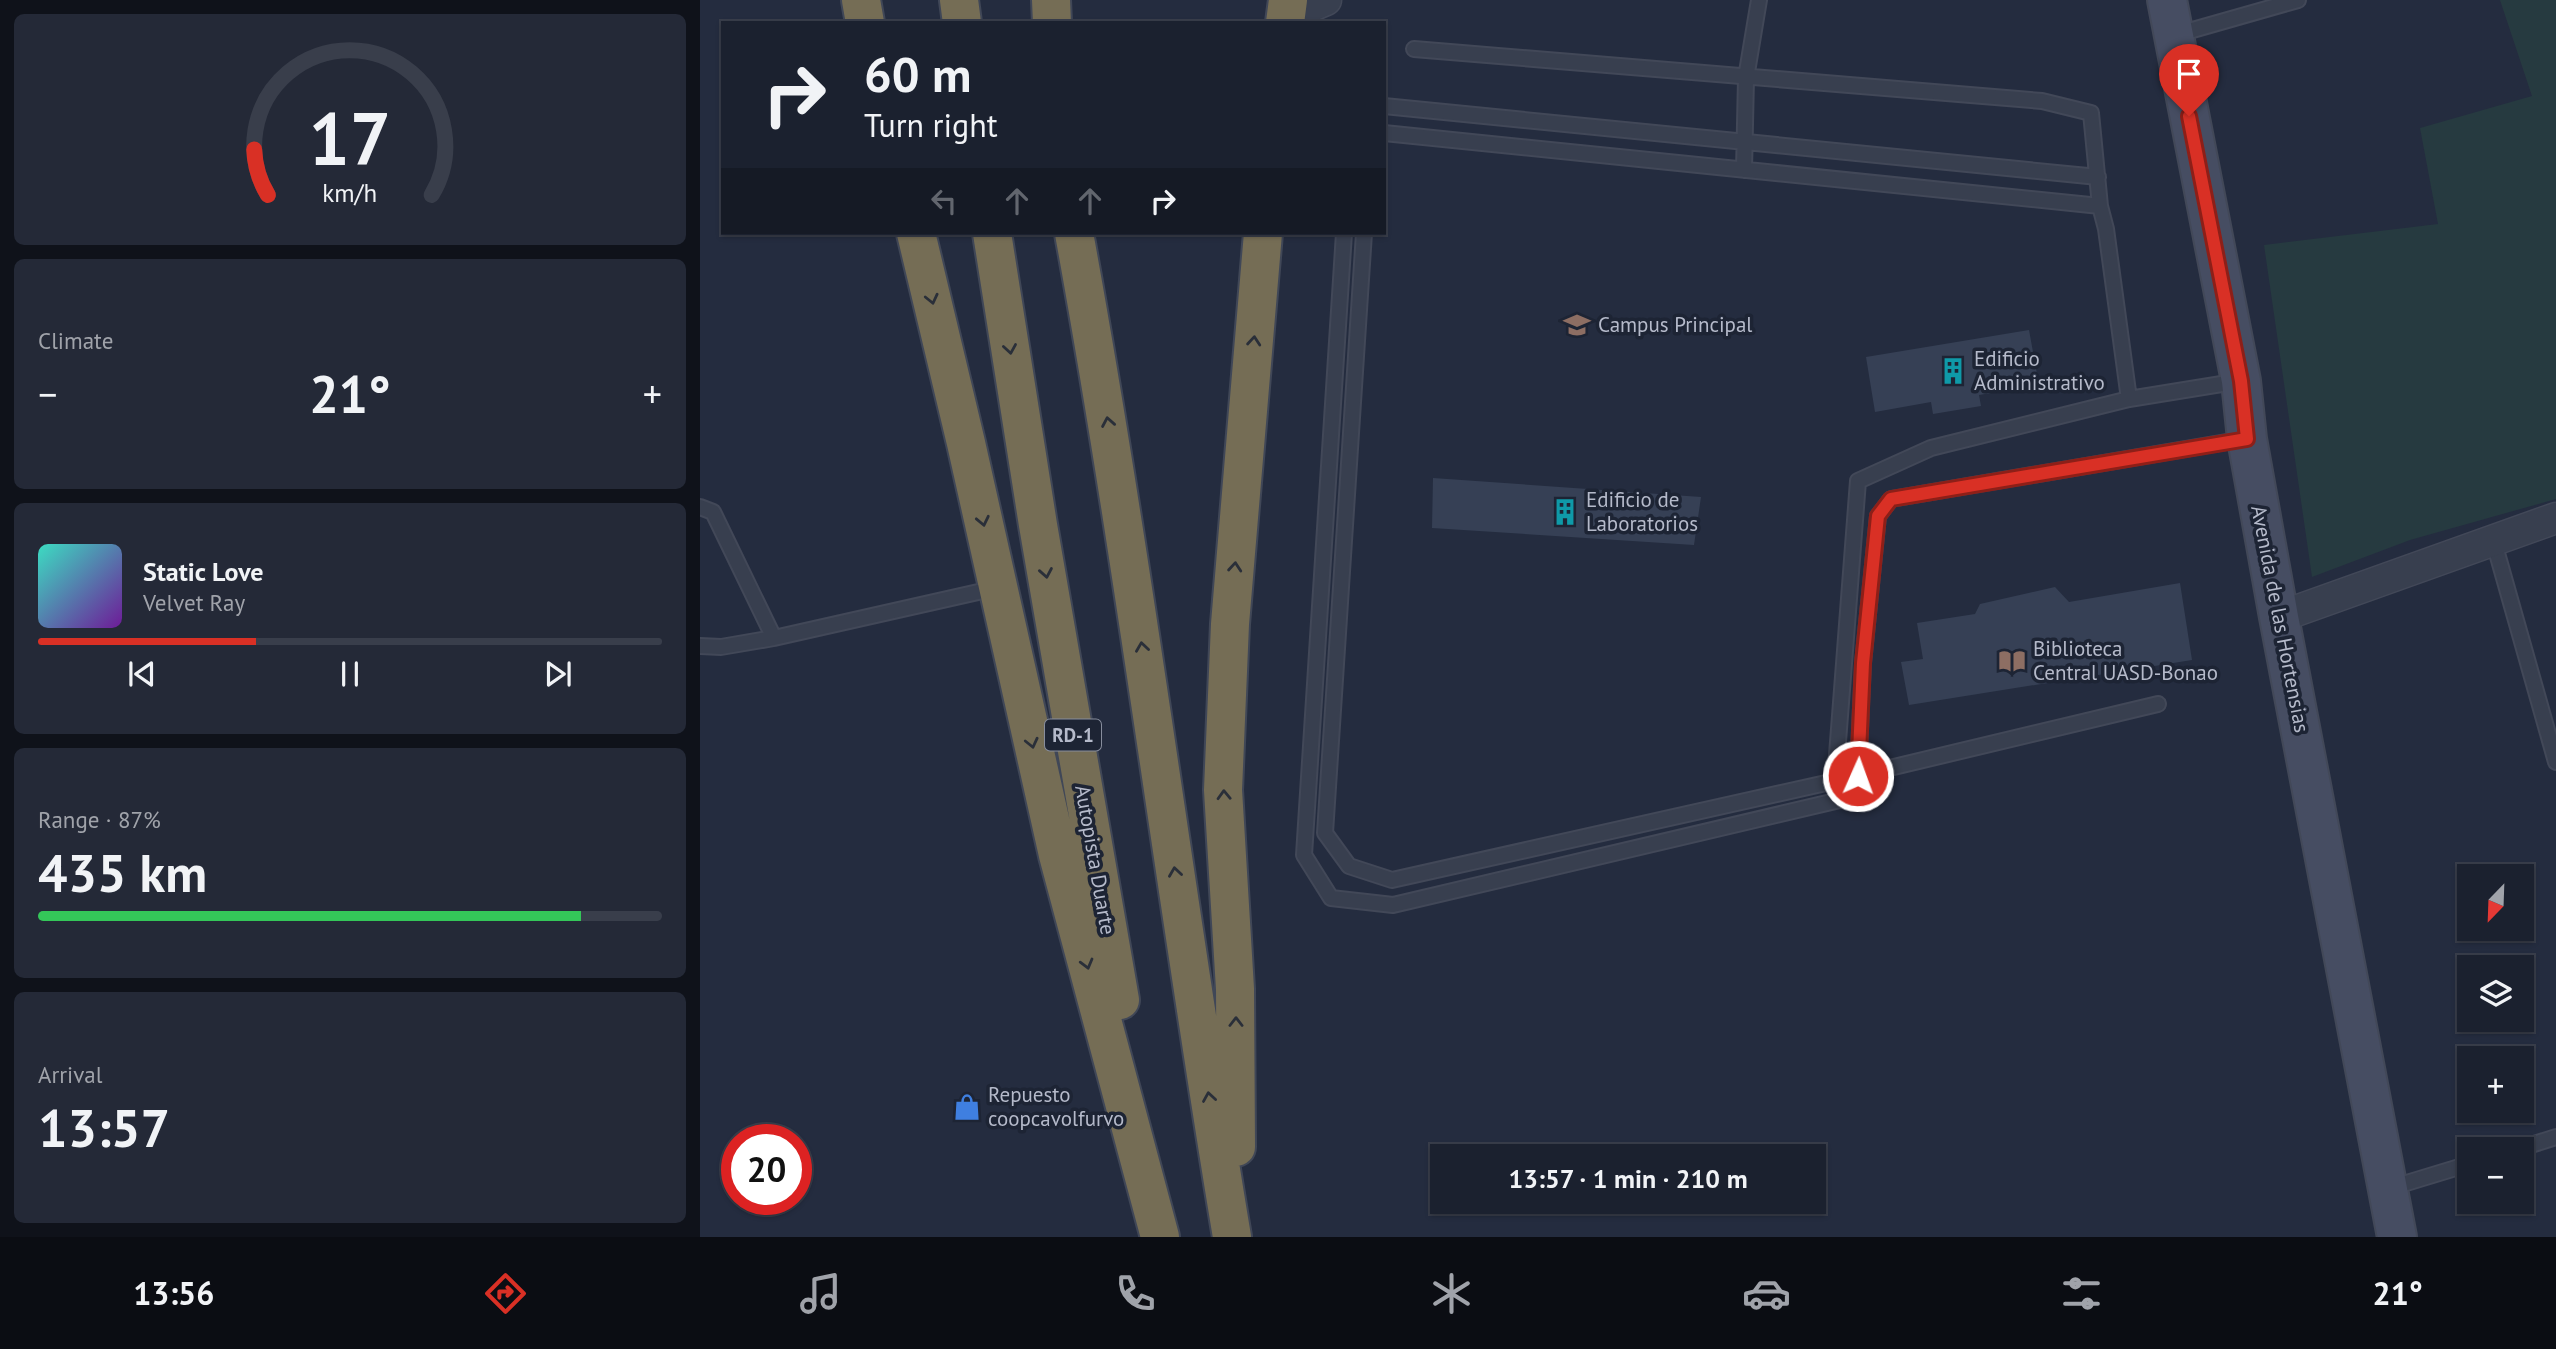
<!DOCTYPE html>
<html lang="en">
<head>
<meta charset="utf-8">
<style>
	:root { --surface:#1b212f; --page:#242937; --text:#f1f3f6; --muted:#a0a3aa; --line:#393e4b; --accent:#d93025 }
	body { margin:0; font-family:"PT Sans",sans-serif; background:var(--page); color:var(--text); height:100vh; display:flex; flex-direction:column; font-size:26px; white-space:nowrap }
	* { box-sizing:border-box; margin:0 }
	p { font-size:23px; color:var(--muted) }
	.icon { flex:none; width:38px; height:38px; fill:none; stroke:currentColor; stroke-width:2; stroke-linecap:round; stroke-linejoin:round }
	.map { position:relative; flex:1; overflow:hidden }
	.drawer { display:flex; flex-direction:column; gap:14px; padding:14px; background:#0f121a; width:700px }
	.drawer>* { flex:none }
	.guide { position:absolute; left:21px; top:21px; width:665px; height:214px; border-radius:0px; box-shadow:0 2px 5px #0004,0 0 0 2px var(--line); background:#1b212f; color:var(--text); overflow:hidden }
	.needle { width:46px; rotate:203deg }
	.controls { position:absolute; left:1757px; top:864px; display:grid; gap:14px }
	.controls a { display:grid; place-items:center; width:77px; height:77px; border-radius:0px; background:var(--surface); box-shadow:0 2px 5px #0004,0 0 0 2px var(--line); font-size:35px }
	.speed { position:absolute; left:21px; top:1124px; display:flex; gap:14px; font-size:35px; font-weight:700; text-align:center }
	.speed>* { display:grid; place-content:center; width:91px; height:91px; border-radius:50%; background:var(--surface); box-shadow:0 2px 5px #0004,0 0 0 2px var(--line); line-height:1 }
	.speed .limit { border:10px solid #d22; background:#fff; color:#111 }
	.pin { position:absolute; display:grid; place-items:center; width:60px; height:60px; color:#fff; margin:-72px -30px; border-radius:50% 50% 50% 0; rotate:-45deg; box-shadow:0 0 7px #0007 }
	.pin .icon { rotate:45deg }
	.me { position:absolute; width:77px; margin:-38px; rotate:2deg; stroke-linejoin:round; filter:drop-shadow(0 0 5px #0008) }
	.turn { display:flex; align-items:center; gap:24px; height:147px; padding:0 28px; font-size:32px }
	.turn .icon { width:91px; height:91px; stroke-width:2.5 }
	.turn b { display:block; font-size:49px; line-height:60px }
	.lanes { display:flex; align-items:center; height:66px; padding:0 28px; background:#0003; justify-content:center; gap:35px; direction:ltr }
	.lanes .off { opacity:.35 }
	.big { font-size:52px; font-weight:600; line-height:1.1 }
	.drawer .widget { flex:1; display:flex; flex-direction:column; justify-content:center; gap:10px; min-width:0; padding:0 24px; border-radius:10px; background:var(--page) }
	.drawer .dial { align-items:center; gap:0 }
	.dial svg { height:182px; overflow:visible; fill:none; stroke:var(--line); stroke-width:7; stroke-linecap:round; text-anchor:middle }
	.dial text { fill:var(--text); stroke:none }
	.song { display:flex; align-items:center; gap:21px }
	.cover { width:84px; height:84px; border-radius:10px; background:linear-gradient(135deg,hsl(170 70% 55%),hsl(280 70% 35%)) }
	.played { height:7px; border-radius:4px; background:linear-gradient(90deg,var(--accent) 35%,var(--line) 35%) }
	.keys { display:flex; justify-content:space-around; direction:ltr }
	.heat { display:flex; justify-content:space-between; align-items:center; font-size:38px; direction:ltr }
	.charge { height:10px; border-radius:5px; background:linear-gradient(90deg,#34c759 87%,var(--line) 0) }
	.trip { position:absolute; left:730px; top:1144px; width:396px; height:70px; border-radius:0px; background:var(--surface); box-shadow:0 2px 5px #0004,0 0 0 2px var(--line); font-weight:600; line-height:70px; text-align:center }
	.tab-bar { display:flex; height:112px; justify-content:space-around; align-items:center; background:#0b0d13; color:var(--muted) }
	.tab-bar .icon { width:49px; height:49px }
	.tab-bar .active { color:var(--accent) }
	.tab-bar b { font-size:32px; color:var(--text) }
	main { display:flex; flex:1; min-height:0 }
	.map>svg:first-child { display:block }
</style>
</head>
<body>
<main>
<section class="drawer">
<div class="widget dial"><svg viewBox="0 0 100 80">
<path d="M14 69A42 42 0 1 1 86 69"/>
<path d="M14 69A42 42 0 0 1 8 49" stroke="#d93025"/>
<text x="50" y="56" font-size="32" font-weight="700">17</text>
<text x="50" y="72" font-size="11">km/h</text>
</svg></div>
<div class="widget"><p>Climate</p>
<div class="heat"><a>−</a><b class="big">21°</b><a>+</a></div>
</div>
<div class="widget">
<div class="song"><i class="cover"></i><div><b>Static Love</b><p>Velvet Ray</p></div></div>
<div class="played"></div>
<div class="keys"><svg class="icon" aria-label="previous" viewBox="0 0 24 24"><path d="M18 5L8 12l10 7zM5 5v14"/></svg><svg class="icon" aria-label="pause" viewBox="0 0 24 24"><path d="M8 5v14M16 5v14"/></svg><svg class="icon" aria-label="next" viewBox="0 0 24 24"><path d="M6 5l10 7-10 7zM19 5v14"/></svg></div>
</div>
<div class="widget"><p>Range · 87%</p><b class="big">435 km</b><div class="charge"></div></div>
<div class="widget"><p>Arrival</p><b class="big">13:57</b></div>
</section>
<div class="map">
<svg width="1856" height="1237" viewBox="0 0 1856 1237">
	<rect width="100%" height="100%" fill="#242c3f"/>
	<!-- green -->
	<path fill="#263a40" d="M1800,0h56v499l-146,41 -98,37 -48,-332 174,-21 -18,-96 112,-32z"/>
	<!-- building -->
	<path fill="#364055" d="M1329,330l10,55 -60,10 2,11 -48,8 -2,-12 -56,10 -9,-55z
		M733,478l268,19 -7,48 -262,-17z
		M1480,583l12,77 -283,45 -8,-43 22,-3 -6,-36 58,-9 5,-10 75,-17 14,15z"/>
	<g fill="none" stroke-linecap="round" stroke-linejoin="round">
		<defs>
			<path id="lane" d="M1475,35l123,-35
				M714,49l628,52 49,12 9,93
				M684,106l714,71
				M684,133l716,73 6,23 23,170
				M1044,170l2,-92 13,-78
				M644,233l-40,622 27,43 62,7 464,-109 6,-133 15,-147 13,-17 353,-60
				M664,233l-39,600 24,33 43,14 443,-99 23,-300 73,-33 198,-49 111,-18
				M0,507l13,5 61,126
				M1793,539l63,223
				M0,646l21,1 53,-9 222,-50
				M1135,781l323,-77
				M1815,1150l41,-13
				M1690,1188l79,-24"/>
			<path id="street" d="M586,17l40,-17
				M1579,617l277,-99"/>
			<path id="secondary" d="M1467,0l74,381 6,58 32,178 118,620"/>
			<path id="highway" d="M161,0l4,23
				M259,0l3,23
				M351,0l1,23
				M585,23l3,-23
				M216,233l50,210 92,412 102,382
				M292,233l46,292 82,475
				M374,233c61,333 102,670 158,1004
				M536,1147l-1,-158 -12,-199 7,-166 33,-391"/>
		</defs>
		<!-- lane casing -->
		<use href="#lane" stroke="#424858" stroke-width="18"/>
		<!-- street casing -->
		<use href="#street" stroke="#424858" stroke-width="33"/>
		<!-- secondary casing -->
		<use href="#secondary" stroke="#424858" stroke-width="42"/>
		<!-- highway casing -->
		<use href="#highway" stroke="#404757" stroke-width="42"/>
		<!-- lane -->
		<use href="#lane" stroke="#383f4f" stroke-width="14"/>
		<!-- street -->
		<use href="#street" stroke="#383f4f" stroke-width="30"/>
		<!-- secondary -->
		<use href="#secondary" stroke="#464d62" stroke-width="38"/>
		<!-- highway -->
		<use href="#highway" stroke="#756d55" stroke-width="38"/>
	</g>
	<!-- one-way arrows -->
	<defs><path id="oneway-chevron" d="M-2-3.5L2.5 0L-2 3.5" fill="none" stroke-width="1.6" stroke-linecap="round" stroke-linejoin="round" transform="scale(1.75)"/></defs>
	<g stroke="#2a2f39">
		<use href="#oneway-chevron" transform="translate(232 299) rotate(77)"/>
		<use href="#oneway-chevron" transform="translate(554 341) rotate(-85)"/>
		<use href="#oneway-chevron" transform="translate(310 349) rotate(81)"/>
		<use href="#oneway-chevron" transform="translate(408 422) rotate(-100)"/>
		<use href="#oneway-chevron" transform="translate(283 521) rotate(78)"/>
		<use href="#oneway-chevron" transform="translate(535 567) rotate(-85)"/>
		<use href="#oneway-chevron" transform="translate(346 573) rotate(80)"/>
		<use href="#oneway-chevron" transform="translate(442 647) rotate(-98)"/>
		<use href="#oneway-chevron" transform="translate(332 743) rotate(77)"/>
		<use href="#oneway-chevron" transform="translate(524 795) rotate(-92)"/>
		<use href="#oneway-chevron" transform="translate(475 872) rotate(-98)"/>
		<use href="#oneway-chevron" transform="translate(387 964) rotate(75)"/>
		<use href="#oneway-chevron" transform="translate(536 1022) rotate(-90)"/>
		<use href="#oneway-chevron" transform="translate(509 1097) rotate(-99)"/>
	</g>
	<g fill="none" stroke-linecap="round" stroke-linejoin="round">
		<defs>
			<path id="route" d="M1158,776l5,-113 15,-147 13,-17 356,-60 -6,-58 -52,-265"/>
		</defs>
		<!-- route casing -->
		<use href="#route" stroke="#8d1f18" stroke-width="18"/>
		<!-- route -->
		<use href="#route" stroke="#d93025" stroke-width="12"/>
	</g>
	<!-- icons -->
	<defs>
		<symbol id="university-bare" viewBox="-9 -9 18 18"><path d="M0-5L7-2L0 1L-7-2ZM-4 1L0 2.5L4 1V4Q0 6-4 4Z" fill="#8d6e63" stroke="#1d2434" stroke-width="2.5" paint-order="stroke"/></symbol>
		<symbol id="building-bare" viewBox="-9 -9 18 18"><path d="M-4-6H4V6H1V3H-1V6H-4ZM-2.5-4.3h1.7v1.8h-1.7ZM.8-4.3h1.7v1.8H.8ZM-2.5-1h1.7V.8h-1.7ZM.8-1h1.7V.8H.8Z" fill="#0f9aa8" stroke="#1d2434" stroke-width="2.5" paint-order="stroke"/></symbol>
		<symbol id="library-bare" viewBox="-9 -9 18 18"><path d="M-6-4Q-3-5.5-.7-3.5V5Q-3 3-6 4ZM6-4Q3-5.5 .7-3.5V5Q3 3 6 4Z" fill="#8d6e63" stroke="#1d2434" stroke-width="2.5" paint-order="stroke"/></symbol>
		<symbol id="shop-bare" viewBox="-9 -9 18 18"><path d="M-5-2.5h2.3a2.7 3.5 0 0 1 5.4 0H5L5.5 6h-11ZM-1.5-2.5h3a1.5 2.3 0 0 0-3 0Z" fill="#3f7fe0" stroke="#1d2434" stroke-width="2.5" paint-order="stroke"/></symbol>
	</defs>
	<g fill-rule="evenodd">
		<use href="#university-bare" x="858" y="306" width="38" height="38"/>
		<use href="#building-bare" x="1234" y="352" width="38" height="38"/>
		<use href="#building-bare" x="846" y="493" width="38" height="38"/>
		<use href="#library-bare" x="1293" y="642" width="38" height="38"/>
		<use href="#shop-bare" x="248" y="1088" width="38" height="38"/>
	</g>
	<g text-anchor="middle" stroke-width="7" stroke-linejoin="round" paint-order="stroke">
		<!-- shield labels -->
		<rect fill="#1d2434" stroke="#878d9d" stroke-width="2" x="345" y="719.5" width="56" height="31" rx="5"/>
		<g font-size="19" font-weight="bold" fill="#b5baca">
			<text x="373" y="742">RD-1</text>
		</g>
		<!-- poi labels -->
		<g font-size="21" fill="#b5baca" stroke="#1d2434" text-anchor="start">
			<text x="898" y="332">Campus Principal</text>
			<text x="1274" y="366">Edificio<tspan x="1274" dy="24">Administrativo</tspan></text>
			<text x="886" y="507">Edificio de<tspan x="886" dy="24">Laboratorios</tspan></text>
			<text x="1333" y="656">Biblioteca<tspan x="1333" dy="24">Central UASD-Bonao</tspan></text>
			<text x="288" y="1102">Repuesto<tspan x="288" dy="24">coopcavolfurvo</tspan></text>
		</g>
		<!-- street labels -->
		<g font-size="21" fill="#b5baca" stroke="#1d2434">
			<text transform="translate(1580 619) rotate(79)" y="7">Avenida de las Hortensias</text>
			<text transform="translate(395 860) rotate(80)" y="7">Autopista Duarte</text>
		</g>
	</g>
</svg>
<div class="controls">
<a><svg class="needle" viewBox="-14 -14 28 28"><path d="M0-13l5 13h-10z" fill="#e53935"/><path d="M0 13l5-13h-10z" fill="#a0a3aa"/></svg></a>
<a><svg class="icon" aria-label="layers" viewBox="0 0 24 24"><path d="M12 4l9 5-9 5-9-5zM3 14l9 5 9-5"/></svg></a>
<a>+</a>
<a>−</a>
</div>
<div class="speed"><div class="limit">20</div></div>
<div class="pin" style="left:1489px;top:116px;background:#d93025"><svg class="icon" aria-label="arrive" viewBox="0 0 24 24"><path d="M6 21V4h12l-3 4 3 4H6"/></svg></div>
<svg class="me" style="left:1158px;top:776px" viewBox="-20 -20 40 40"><circle r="17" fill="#d93025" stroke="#fff" stroke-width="3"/><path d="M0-11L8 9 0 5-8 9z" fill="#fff"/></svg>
<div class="trip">13:57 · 1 min · 210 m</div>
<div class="guide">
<div class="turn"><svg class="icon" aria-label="right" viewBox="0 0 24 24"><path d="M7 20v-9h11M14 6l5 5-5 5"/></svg><div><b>60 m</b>Turn right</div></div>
<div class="lanes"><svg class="icon off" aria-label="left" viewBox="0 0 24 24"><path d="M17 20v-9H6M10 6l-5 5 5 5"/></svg><svg class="icon off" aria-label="ahead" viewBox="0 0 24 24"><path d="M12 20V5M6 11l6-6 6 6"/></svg><svg class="icon off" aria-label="ahead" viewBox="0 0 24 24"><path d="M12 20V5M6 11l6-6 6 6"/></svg><svg class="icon" aria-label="right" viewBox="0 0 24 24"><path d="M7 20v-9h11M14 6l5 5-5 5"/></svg></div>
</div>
</div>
</main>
<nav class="tab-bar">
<b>13:56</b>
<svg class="icon active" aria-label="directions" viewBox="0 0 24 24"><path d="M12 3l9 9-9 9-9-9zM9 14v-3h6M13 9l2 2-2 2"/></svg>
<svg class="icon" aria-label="music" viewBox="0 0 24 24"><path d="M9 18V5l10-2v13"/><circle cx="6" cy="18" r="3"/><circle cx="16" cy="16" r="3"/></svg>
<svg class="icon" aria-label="phone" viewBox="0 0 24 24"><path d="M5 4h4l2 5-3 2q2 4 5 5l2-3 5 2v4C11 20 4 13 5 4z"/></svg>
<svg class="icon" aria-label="climate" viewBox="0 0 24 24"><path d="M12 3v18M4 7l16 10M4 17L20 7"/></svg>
<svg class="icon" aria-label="car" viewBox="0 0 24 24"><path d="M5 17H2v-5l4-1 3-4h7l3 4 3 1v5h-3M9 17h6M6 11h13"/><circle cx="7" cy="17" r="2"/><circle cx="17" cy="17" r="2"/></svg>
<svg class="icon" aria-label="filters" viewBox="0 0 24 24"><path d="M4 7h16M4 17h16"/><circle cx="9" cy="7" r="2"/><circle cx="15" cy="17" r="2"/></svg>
<b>21°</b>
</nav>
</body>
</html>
